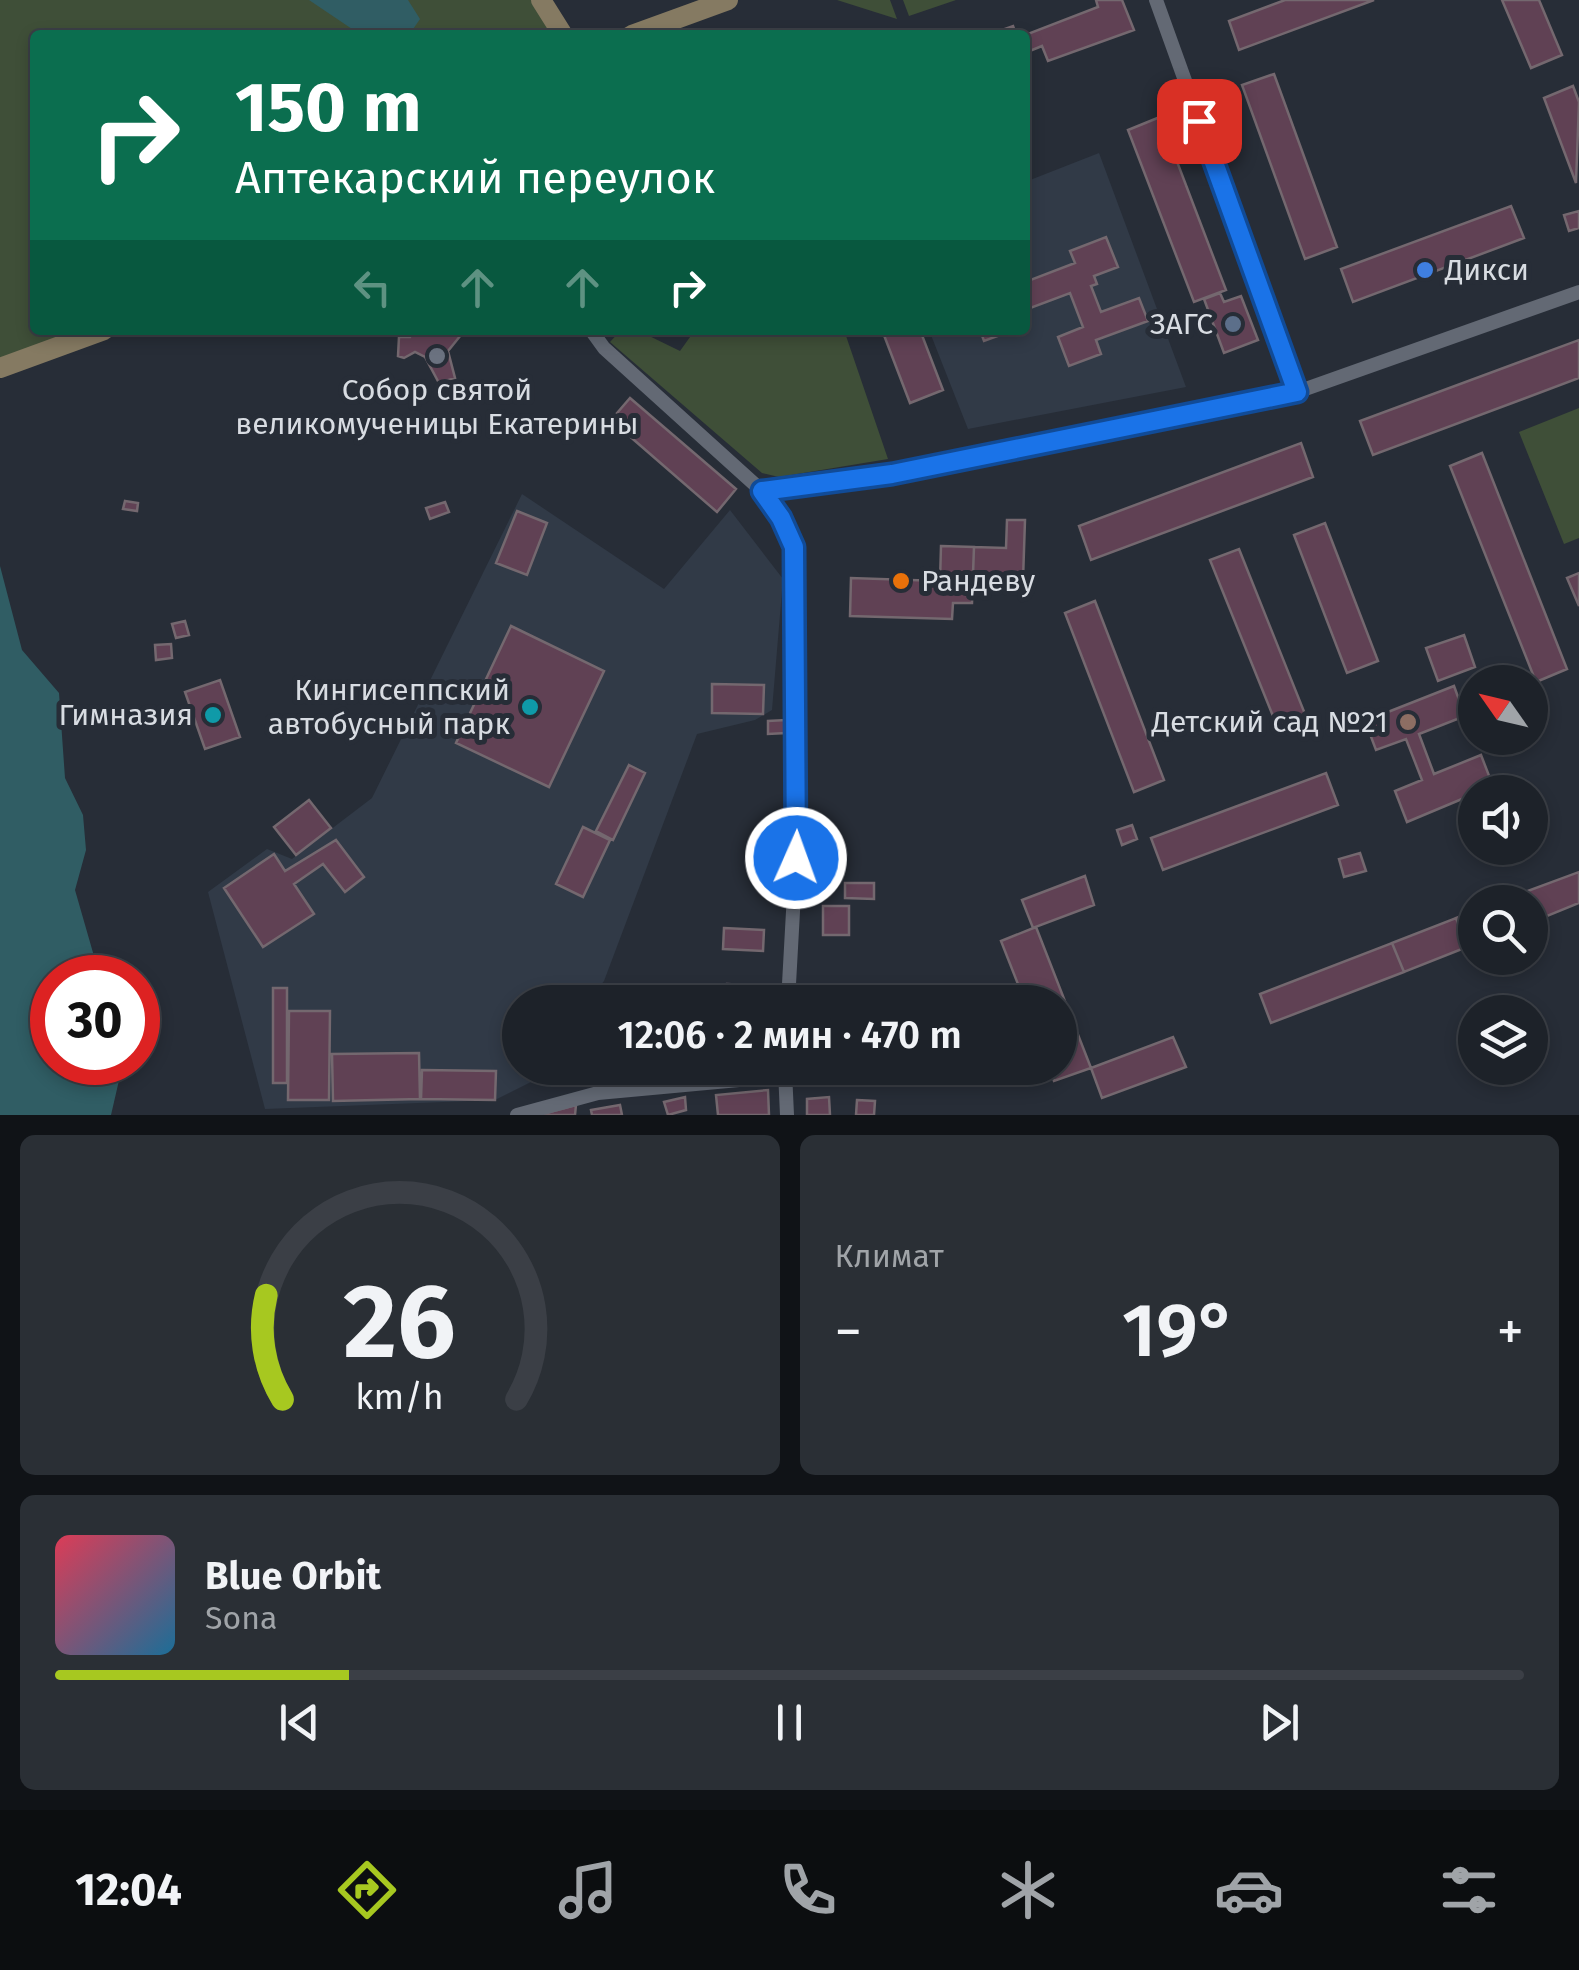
<!DOCTYPE html>
<html lang="ru">
<head>
<meta charset="utf-8">
<style>
	:root { --surface:#1d2229; --page:#2a2f35; --text:#f1f3f6; --muted:#a0a4a8; --line:#3b3f46; --accent:#a7c820 }
	body { margin:0; font-family:"Fira Sans",sans-serif; background:var(--page); color:var(--text); height:100vh; display:flex; flex-direction:column; font-size:38px; white-space:nowrap }
	* { box-sizing:border-box; margin:0 }
	p { font-size:32px; color:var(--muted) }
	.icon { flex:none; width:55px; height:55px; fill:none; stroke:currentColor; stroke-width:2; stroke-linecap:round; stroke-linejoin:round }
	.map { position:relative; height:1115px; overflow:hidden }
	.drawer { display:flex; flex-direction:column; gap:20px; padding:20px; background:#101317; flex:1 }
	.drawer>* { flex:none }
	.top-card { position:absolute; left:30px; top:30px; width:1000px; height:305px; border-radius:10px; box-shadow:0 5px 15px #0003,0 0 0 2px var(--line); background:#0b6e4f; color:#fff; overflow:hidden }
	.needle { width:65px; rotate:304deg }
	.controls { position:absolute; left:1458px; top:665px; display:grid; gap:20px }
	.controls a { display:grid; place-items:center; width:90px; height:90px; border-radius:50%; background:var(--surface); box-shadow:0 5px 15px #0003,0 0 0 2px var(--line); font-size:50px }
	.speed { position:absolute; left:30px; top:955px; display:flex; gap:20px; font-size:50px; font-weight:700; text-align:center }
	.speed>* { display:grid; place-content:center; width:130px; height:130px; border-radius:50%; background:var(--surface); box-shadow:0 5px 15px #0003,0 0 0 2px var(--line); line-height:1 }
	.speed .limit { border:15px solid #d22; background:#fff; color:#111 }
	.pin { position:absolute; display:grid; place-items:center; width:85px; height:85px; color:#fff; margin:-42px; border-radius:20px; box-shadow:0 5px 15px #0006 }
	.me { position:absolute; width:110px; margin:-55px; rotate:2deg; stroke-linejoin:round; filter:drop-shadow(0 0 8px #0008) }
	.turn { display:flex; align-items:center; gap:35px; height:210px; padding:0 40px; font-size:45px }
	.turn .icon { width:130px; height:130px; stroke-width:2.5 }
	.turn b { display:block; font-size:70px; line-height:85px }
	.lanes { display:flex; align-items:center; height:95px; padding:0 40px; background:#0003; justify-content:center; gap:50px; direction:ltr }
	.lanes .off { opacity:.35 }
	.big { font-size:75px; font-weight:600; line-height:1.1 }
	.drawer .tile { flex:1; display:flex; flex-direction:column; justify-content:center; gap:15px; min-width:0; padding:0 35px; border-radius:15px; background:var(--page) }
	.drawer .dial { align-items:center; gap:0 }
	.dial svg { height:260px; overflow:visible; fill:none; stroke:var(--line); stroke-width:7; stroke-linecap:round; text-anchor:middle }
	.dial text { fill:var(--text); stroke:none }
	.song { display:flex; align-items:center; gap:30px }
	.cover { width:120px; height:120px; border-radius:15px; background:linear-gradient(135deg,hsl(350 70% 55%),hsl(200 70% 35%)) }
	.played { height:10px; border-radius:5px; background:linear-gradient(90deg,var(--accent) 20%,var(--line) 20%) }
	.keys { display:flex; justify-content:space-around; direction:ltr }
	.heat { display:flex; justify-content:space-between; align-items:center; font-size:55px; direction:ltr }
	.drawer .tiles { flex:1; display:grid; gap:20px; grid-template-columns:1fr 1fr }
	.tile:last-child { grid-column:span 2 }
	.trip { position:absolute; left:502px; top:985px; width:575px; height:100px; border-radius:50px; background:var(--surface); box-shadow:0 5px 15px #0003,0 0 0 2px var(--line); font-weight:600; line-height:100px; text-align:center }
	.tab-bar { display:flex; height:160px; justify-content:space-around; align-items:center; background:#0c0e10; color:var(--muted) }
	.tab-bar .icon { width:70px; height:70px }
	.tab-bar .active { color:var(--accent) }
	.tab-bar b { font-size:45px; color:var(--text) }
	.map>svg:first-child { display:block }
</style>
</head>
<body>
<div class="map">
<svg width="1579" height="1115" viewBox="0 0 1579 1115">
	<rect width="100%" height="100%" fill="#272d37"/>
	<!-- built -->
	<path fill="#313a47" d="M1099,153l87,234 -218,42 -39,-99h96v-148z
		M522,494l142,95 66,-79 53,69 -11,131 -17,10 -58,14 -93,247 -17,21h-67v66h15v12l-40,20 -230,9 -57,-217 59,-43 25,10 80,-61z"/>
	<!-- green -->
	<path fill="#3f4f38" d="M0,0h536l22,35h-523v295h68l-103,34z
		M837,0h53l7,19z
		M903,0h53l-47,16z
		M621,330h16l43,21 15,-21h149l44,129 -109,18 -17,-4 -152,-131z
		M1579,408v130l-15,6 -45,-112z"/>
	<!-- water -->
	<path fill="#305d64" d="M309,0h99l12,19 -11,16 -51,-2z
		M0,566l22,84 37,43 6,85 18,37 3,35 -11,40 25,87 -48,1v84l71,1 -12,52h-111z"/>
	<!-- building -->
	<path fill="#604154" stroke="#74686f" stroke-width="2.5" d="M1096,0h26l12,30 -86,31 -6,-15 -17,7v-18l73,-28z
		M1285,0h89l-135,50 -10,-29z
		M1502,0h37l23,55 -31,13z
		M1013,26l3,9h-28z
		M1274,74l63,173 -32,12 -63,-174z
		M1573,86l6,16 -3,81 -32,-85z
		M1160,117l66,173 -32,12 -66,-172z
		M1511,206l13,32 -171,64 -12,-33z
		M1579,211v17l-10,3 -5,-16z
		M1106,237l12,30 -24,9 3,8 -6,2 10,26 38,-14 9,23 -52,19 5,14 -32,12 -11,-29 25,-10 -13,-34 -45,17v-28l50,-19 -5,-12z
		M1220,293l4,9 17,-6 17,44 -34,13 -20,-54z
		M413,330h52l-17,21 7,27 -16,5 -14,-26 -10,-5 -11,6 -6,-2 1,-19h11z
		M882,330h38l23,60 -33,13z
		M980,330h34l-30,11z
		M1579,340v38l-206,77 -13,-34z
		M630,398l106,91 -19,23 -106,-92z
		M1301,443l12,34 -222,83 -12,-34z
		M1482,453l85,216 -31,13 -86,-216z
		M125,501l13,2 -1,8 -14,-2z
		M445,502l4,10 -19,7 -4,-11z
		M517,511l30,12 -20,52 -31,-12z
		M1007,520h18l-2,60 -50,-7 1,-26 32,1z
		M1325,523l53,138 -31,12 -53,-138z
		M941,546l33,1 -2,56h-19l-1,16 -102,-3 1,-38 89,3z
		M1239,549l68,170 -28,12 -69,-171z
		M1579,573v33l-12,-28z
		M1095,601l69,179 -30,12 -69,-179z
		M185,621l4,14 -13,3 -4,-14z
		M511,626l93,45 -55,116 -93,-44z
		M1464,635l11,32 -37,14 -12,-33z
		M171,644l1,14 -16,2 -1,-15z
		M220,680l20,57 -35,12 -20,-57z
		M712,684l52,1 -1,29 -51,-1z
		M1454,686l11,30 -46,18 15,40 47,-19 12,31 -86,36 -12,-31 27,-11 -16,-41 -30,11 -11,-29z
		M786,720v13l-18,1v-13z
		M629,765l16,8 -32,67 -17,-9z
		M1326,773l12,32 -175,65 -12,-32z
		M309,800l22,28 -35,27 -22,-28z
		M1132,825l5,14 -15,6 -5,-15z
		M583,827l27,13 -27,57 -27,-13z
		M336,840l28,37 -19,15 -22,-28 -29,20 20,30 -51,33 -39,-59 50,-34 11,17z
		M1360,853l6,18 -22,6 -5,-18z
		M1579,872v31l-49,20v-21h-32z
		M1085,876l9,29 -61,23 -11,-28z
		M845,883h29v16l-29,-1z
		M823,906h26v29h-26z
		M1475,911v33l-8,3 -11,-29z
		M1456,918l11,29 -63,25 -12,-29z
		M1036,927l55,141 -37,13 -5,-13h11v-66h-35l-24,-61z
		M724,928l40,2 -1,21 -40,-2z
		M1392,943l12,29 -133,51 -11,-29z
		M727,984l35,2 2,11 -38,-2z
		M817,985l31,1v16h-31z
		M273,988h14v95h-14z
		M289,1011h41l-1,89h-41z
		M1173,1037l13,30 -84,31 -11,-30z
		M419,1053l1,46 -87,2 -1,-47z
		M422,1070l74,1 -1,29 -74,-1z
		M768,1090l1,25h-51l-2,-20z
		M685,1097l1,13 -18,5 -4,-13z
		M829,1097l1,18h-23v-16z
		M857,1100l18,1 -1,14h-18z
		M576,1105l-1,10h-36z
		M620,1105l2,10h-30l-1,-5z"/>
	<g fill="none" stroke-linecap="round" stroke-linejoin="round">
		<!-- street -->
		<path stroke="#636974" stroke-width="14" d="M1156,0l141,392
			M591,330l13,18 158,143 32,56 4,274 -10,181
			M762,491l130,-17 405,-82 282,-100
			M785,1071l2,44
			M517,1115l81,-22 186,-17"/>
		<!-- secondary -->
		<path stroke="#857a62" stroke-width="20" d="M541,0l22,35
			M632,35l96,-35
			M0,368l104,-38"/>
	</g>
	<g fill="none" stroke-linecap="round" stroke-linejoin="round">
		<defs>
			<path id="route" d="M796,858l-2,-311 -13,-29 -19,-27 130,-17 405,-82 -98,-271"/>
		</defs>
		<!-- route casing -->
		<use href="#route" stroke="#114b97" stroke-width="25"/>
		<!-- route -->
		<use href="#route" stroke="#1a73e8" stroke-width="18"/>
	</g>
	<!-- markers -->
	<circle fill="#3f7fe0" stroke="#272d37" stroke-width="4" cx="1425" cy="270" r="10"/>
	<circle fill="#5c6f8a" stroke="#272d37" stroke-width="4" cx="1233" cy="324" r="10"/>
	<circle fill="#6b7280" stroke="#272d37" stroke-width="4" cx="437" cy="356" r="10"/>
	<circle fill="#e8710a" stroke="#272d37" stroke-width="4" cx="901" cy="581" r="10"/>
	<g fill="#0f9aa8" stroke="#272d37" stroke-width="4">
		<circle cx="530" cy="707" r="10"/>
		<circle cx="213" cy="715" r="10"/>
	</g>
	<circle fill="#8d6e63" stroke="#272d37" stroke-width="4" cx="1408" cy="722" r="10"/>
	<g text-anchor="middle" stroke-width="10" stroke-linejoin="round" paint-order="stroke">
		<!-- poi labels -->
		<g font-size="30" fill="#d8dce2" stroke="#272d37" text-anchor="end">
			<text x="1445" y="280" text-anchor="start">Дикси</text>
			<text x="1213" y="334">ЗАГС</text>
			<text x="437" y="400" text-anchor="middle">Собор святой<tspan x="437" dy="34">великомученицы Екатерины</tspan></text>
			<text x="921" y="591" text-anchor="start">Рандеву</text>
			<text x="510" y="700">Кингисеппский<tspan x="510" dy="34">автобусный парк</tspan></text>
			<text x="193" y="725">Гимназия</text>
			<text x="1388" y="732">Детский сад №21</text>
		</g>
	</g>
</svg>
<div class="controls">
<a><svg class="needle" viewBox="-14 -14 28 28"><path d="M0-13l5 13h-10z" fill="#e53935"/><path d="M0 13l5-13h-10z" fill="#a0a4a8"/></svg></a>
<a><svg class="icon" aria-label="sound" viewBox="0 0 24 24"><path d="M4 9h4l5-4v14l-5-4H4zM17 9q2 3 0 6"/></svg></a>
<a><svg class="icon" aria-label="search" viewBox="0 0 24 24"><circle cx="10" cy="10" r="6"/><path d="M15 15l6 6"/></svg></a>
<a><svg class="icon" aria-label="layers" viewBox="0 0 24 24"><path d="M12 4l9 5-9 5-9-5zM3 14l9 5 9-5"/></svg></a>
</div>
<div class="speed"><div class="limit">30</div></div>
<div class="pin" style="left:1199px;top:121px;background:#d93025"><svg class="icon" aria-label="arrive" viewBox="0 0 24 24"><path d="M6 21V4h12l-3 4 3 4H6"/></svg></div>
<svg class="me" style="left:796px;top:858px" viewBox="-20 -20 40 40"><circle r="17" fill="#1a73e8" stroke="#fff" stroke-width="3"/><path d="M0-11L8 9 0 5-8 9z" fill="#fff"/></svg>
<div class="trip">12:06 · 2 мин · 470 m</div>
<div class="top-card">
<div class="turn"><svg class="icon" aria-label="right" viewBox="0 0 24 24"><path d="M7 20v-9h11M14 6l5 5-5 5"/></svg><div><b>150 m</b>Аптекарский переулок</div></div>
<div class="lanes"><svg class="icon off" aria-label="left" viewBox="0 0 24 24"><path d="M17 20v-9H6M10 6l-5 5 5 5"/></svg><svg class="icon off" aria-label="ahead" viewBox="0 0 24 24"><path d="M12 20V5M6 11l6-6 6 6"/></svg><svg class="icon off" aria-label="ahead" viewBox="0 0 24 24"><path d="M12 20V5M6 11l6-6 6 6"/></svg><svg class="icon" aria-label="right" viewBox="0 0 24 24"><path d="M7 20v-9h11M14 6l5 5-5 5"/></svg></div>
</div>
</div>
<section class="drawer">
<div class="tiles">
<div class="tile dial"><svg viewBox="0 0 100 80">
<path d="M14 69A42 42 0 1 1 86 69"/>
<path d="M14 69A42 42 0 0 1 9 37" stroke="#a7c820"/>
<text x="50" y="56" font-size="32" font-weight="700">26</text>
<text x="50" y="72" font-size="11">km/h</text>
</svg></div>
<div class="tile"><p>Климат</p>
<div class="heat"><a>−</a><b class="big">19°</b><a>+</a></div>
</div>
<div class="tile">
<div class="song"><i class="cover"></i><div><b>Blue Orbit</b><p>Sona</p></div></div>
<div class="played"></div>
<div class="keys"><svg class="icon" aria-label="previous" viewBox="0 0 24 24"><path d="M18 5L8 12l10 7zM5 5v14"/></svg><svg class="icon" aria-label="pause" viewBox="0 0 24 24"><path d="M8 5v14M16 5v14"/></svg><svg class="icon" aria-label="next" viewBox="0 0 24 24"><path d="M6 5l10 7-10 7zM19 5v14"/></svg></div>
</div>
</div>
</section>
<nav class="tab-bar">
<b>12:04</b>
<svg class="icon active" aria-label="directions" viewBox="0 0 24 24"><path d="M12 3l9 9-9 9-9-9zM9 14v-3h6M13 9l2 2-2 2"/></svg>
<svg class="icon" aria-label="music" viewBox="0 0 24 24"><path d="M9 18V5l10-2v13"/><circle cx="6" cy="18" r="3"/><circle cx="16" cy="16" r="3"/></svg>
<svg class="icon" aria-label="phone" viewBox="0 0 24 24"><path d="M5 4h4l2 5-3 2q2 4 5 5l2-3 5 2v4C11 20 4 13 5 4z"/></svg>
<svg class="icon" aria-label="climate" viewBox="0 0 24 24"><path d="M12 3v18M4 7l16 10M4 17L20 7"/></svg>
<svg class="icon" aria-label="car" viewBox="0 0 24 24"><path d="M5 17H2v-5l4-1 3-4h7l3 4 3 1v5h-3M9 17h6M6 11h13"/><circle cx="7" cy="17" r="2"/><circle cx="17" cy="17" r="2"/></svg>
<svg class="icon" aria-label="filters" viewBox="0 0 24 24"><path d="M4 7h16M4 17h16"/><circle cx="9" cy="7" r="2"/><circle cx="15" cy="17" r="2"/></svg>
</nav>
</body>
</html>
